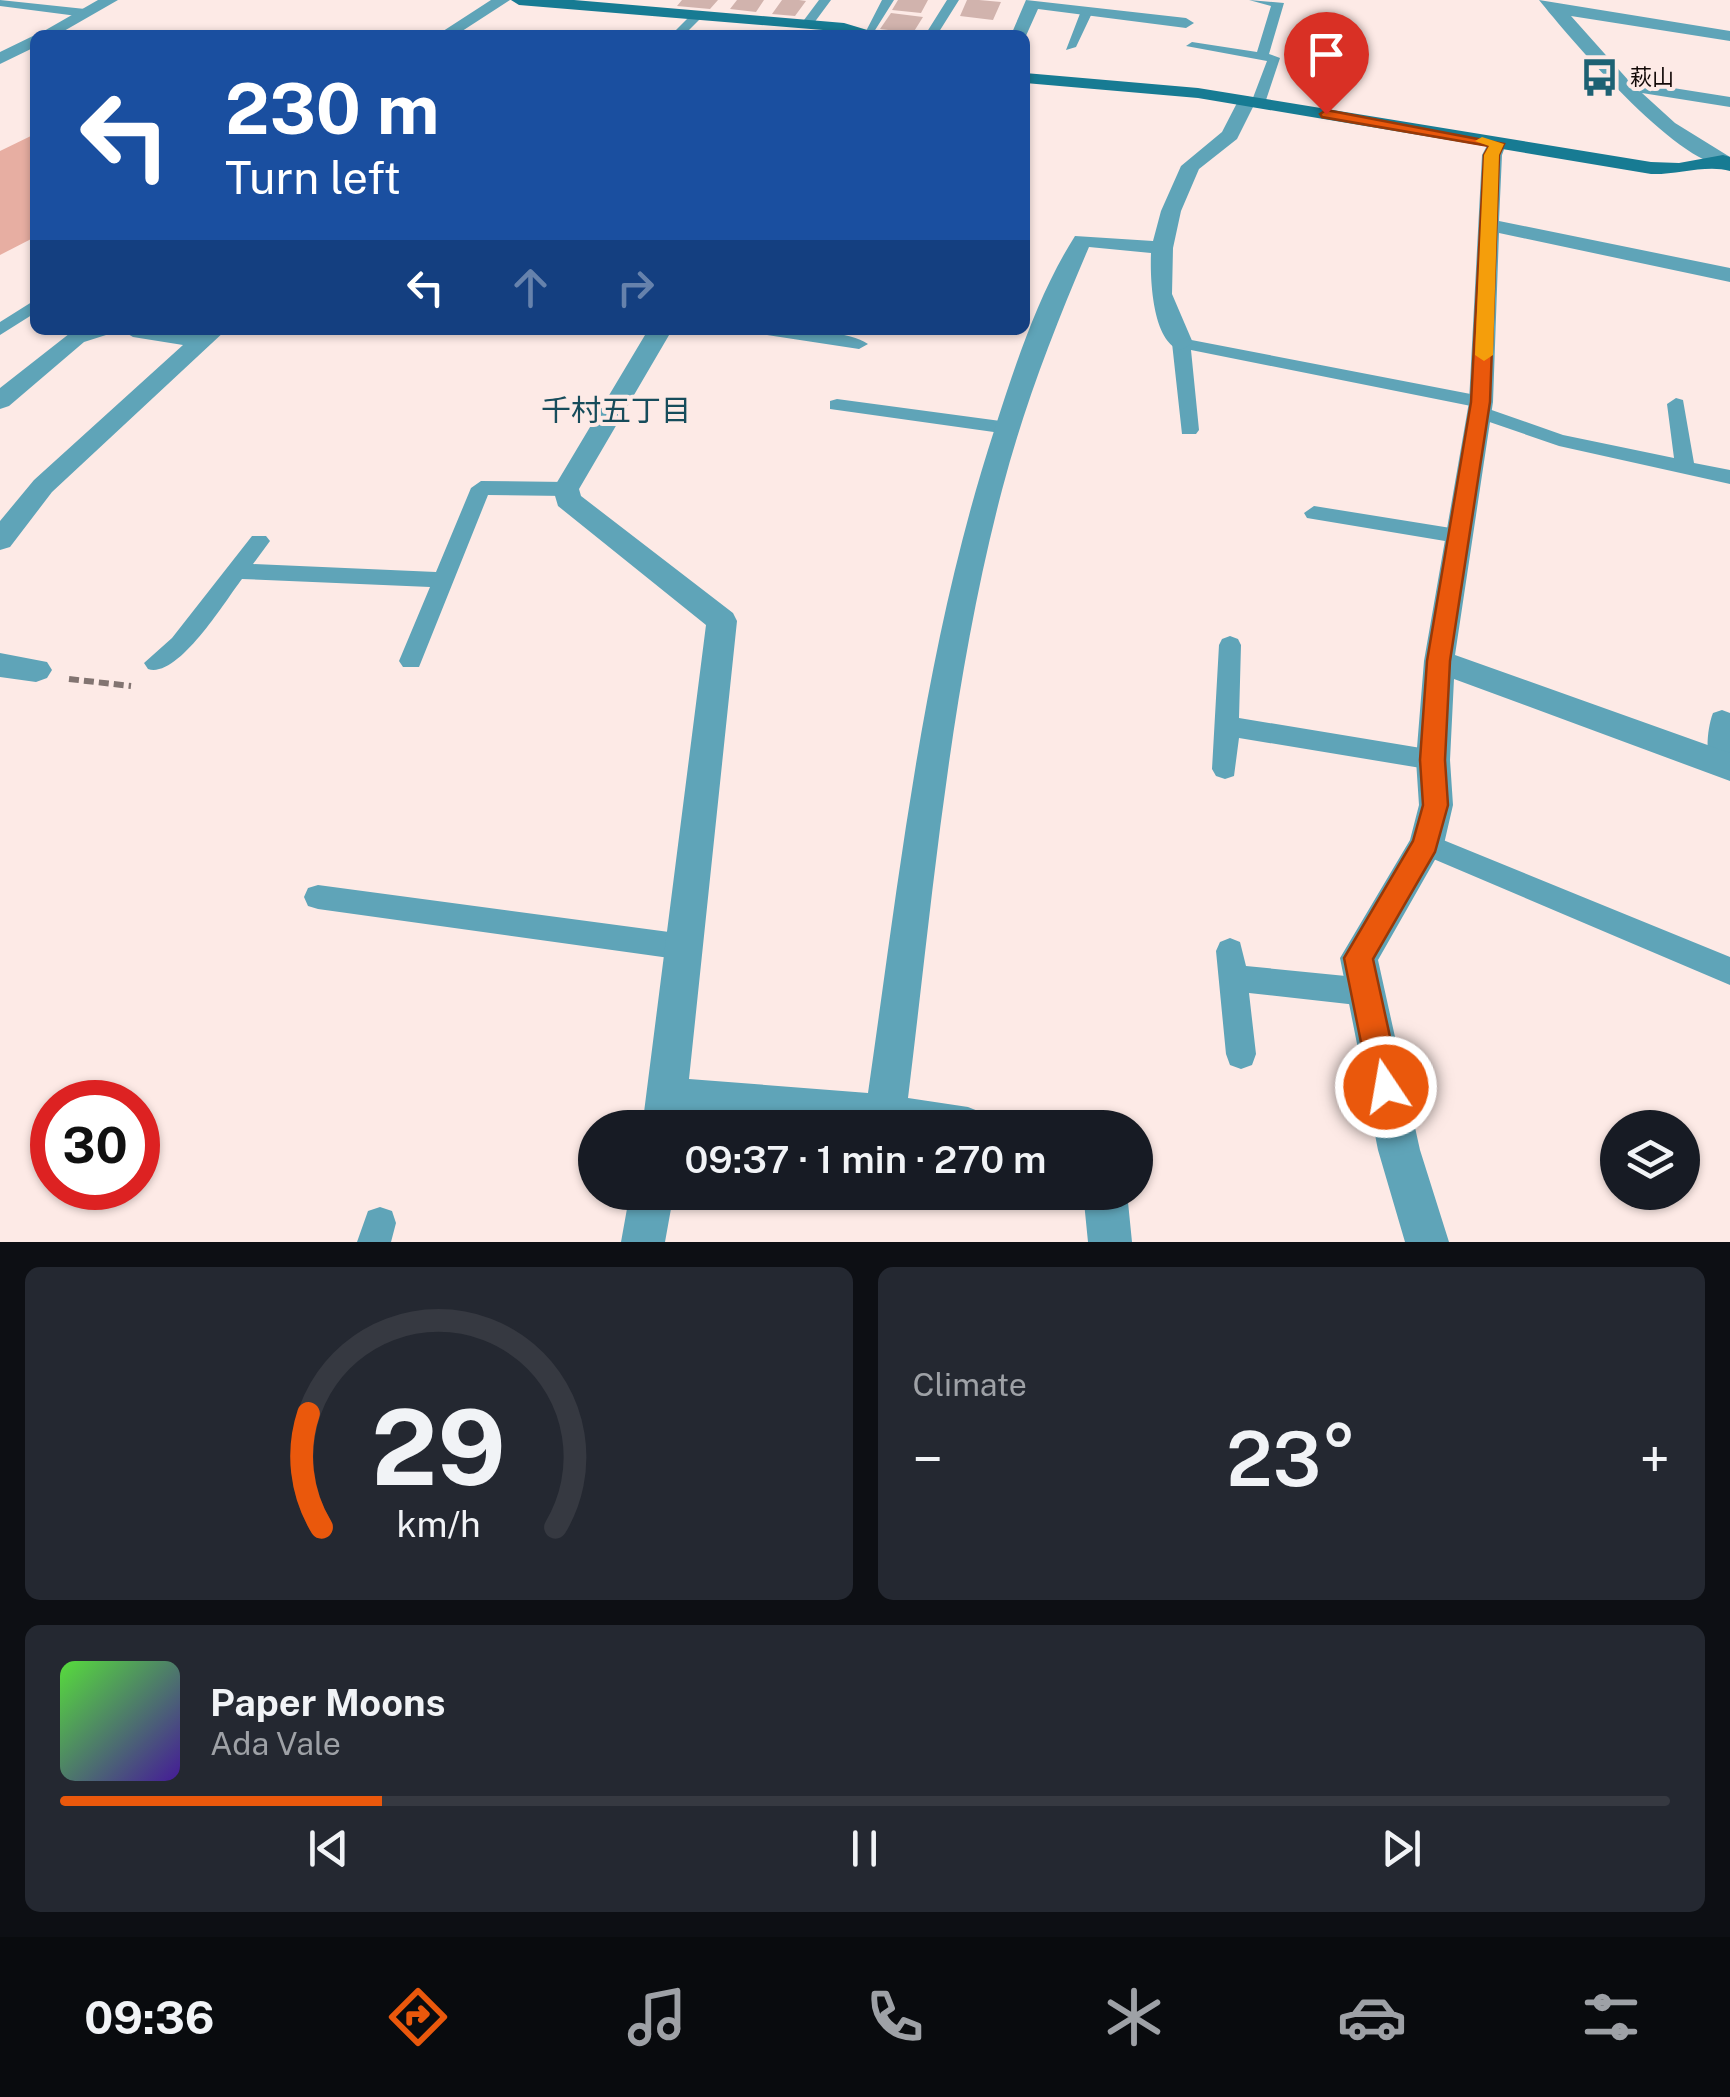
<!DOCTYPE html>
<html lang="en">
<head>
<meta charset="utf-8">
<style>
	:root { --surface:#171b24; --page:#242831; --text:#f1f3f6; --muted:#9ea1a6; --line:#363941; --accent:#ea580c }
	body { margin:0; font-family:"Public Sans","Noto Sans JP",sans-serif; background:var(--page); color:var(--text); height:100vh; display:flex; flex-direction:column; font-size:38px; white-space:nowrap }
	* { box-sizing:border-box; margin:0 }
	p { font-size:32px; color:var(--muted) }
	.icon { flex:none; width:55px; height:55px; fill:none; stroke:currentColor; stroke-width:2; stroke-linecap:round; stroke-linejoin:round }
	.map { position:relative; height:1242px; overflow:hidden }
	.sheet { display:flex; flex-direction:column; gap:25px; padding:25px; background:#0d0f14; flex:1 }
	.sheet>* { flex:none }
	.banner { position:absolute; left:30px; top:30px; width:1000px; height:305px; border-radius:15px; box-shadow:0 2px 8px #0004; background:#1a4fa0; color:#fff; overflow:hidden }
	.buttons { position:absolute; left:1600px; top:1110px; display:grid; gap:20px }
	.buttons a { display:grid; place-items:center; width:100px; height:100px; border-radius:50%; background:var(--surface); box-shadow:0 2px 8px #0004; font-size:50px }
	.speed { position:absolute; left:30px; top:1080px; display:flex; gap:20px; font-size:50px; font-weight:700; text-align:center }
	.speed>* { display:grid; place-content:center; width:130px; height:130px; border-radius:50%; background:var(--surface); box-shadow:0 2px 8px #0004; line-height:1 }
	.speed .limit { border:15px solid #d22; background:#fff; color:#111 }
	.pin { position:absolute; display:grid; place-items:center; width:85px; height:85px; color:#fff; margin:-102px -42px; border-radius:50% 50% 50% 0; rotate:-45deg; box-shadow:0 0 10px #0007 }
	.pin .icon { rotate:45deg }
	.me { position:absolute; width:110px; margin:-55px; rotate:348deg; stroke-linejoin:round; filter:drop-shadow(0 0 8px #0008) }
	.turn { display:flex; align-items:center; gap:35px; height:210px; padding:0 30px; font-size:45px }
	.turn .icon { width:130px; height:130px; stroke-width:2.5 }
	.turn b { display:block; font-size:70px; line-height:85px }
	.lanes { display:flex; align-items:center; height:95px; padding:0 30px; background:#0003; justify-content:center; gap:50px; direction:ltr }
	.lanes .off { opacity:.35 }
	.big { font-size:75px; font-weight:600; line-height:1.1 }
	.sheet .tile { flex:1; display:flex; flex-direction:column; justify-content:center; gap:15px; min-width:0; padding:0 35px; border-radius:15px; background:var(--page) }
	.sheet .dial { align-items:center; gap:0 }
	.dial svg { height:260px; overflow:visible; fill:none; stroke:var(--line); stroke-width:7; stroke-linecap:round; text-anchor:middle }
	.dial text { fill:var(--text); stroke:none }
	.song { display:flex; align-items:center; gap:30px }
	.cover { width:120px; height:120px; border-radius:15px; background:linear-gradient(135deg,hsl(110 70% 55%),hsl(260 70% 35%)) }
	.played { height:10px; border-radius:5px; background:linear-gradient(90deg,var(--accent) 20%,var(--line) 20%) }
	.keys { display:flex; justify-content:space-around; direction:ltr }
	.heat { display:flex; justify-content:space-between; align-items:center; font-size:55px; direction:ltr }
	.sheet .tiles { flex:1; display:grid; gap:25px; grid-template-columns:1fr 1fr }
	.tile:last-child { grid-column:span 2 }
	.trip { position:absolute; left:578px; top:1110px; width:575px; height:100px; border-radius:50px; background:var(--surface); box-shadow:0 2px 8px #0004; font-weight:600; line-height:100px; text-align:center }
	.menu { display:flex; height:160px; justify-content:space-around; align-items:center; background:#090b0e; color:var(--muted) }
	.menu .icon { width:70px; height:70px }
	.menu .active { color:var(--accent) }
	.menu b { font-size:45px; color:var(--text) }
	.map>svg:first-child { display:block }
</style>
</head>
<body>
<div class="map">
<svg width="1730" height="1242" viewBox="0 0 1730 1242">
	<rect width="100%" height="100%" fill="#fdeae6"/>
	<!-- green -->
	<path fill="#e7aea2" d="M35,134v103l-35,18v-104z"/>
	<!-- building -->
	<path fill="#d1b3ad" d="M682,0h36l-8,9 -33,-3z
		M737,0h27l-8,12 -26,-3z
		M782,0h17l7,1 -11,15 -23,-2z
		M898,0h30l-7,13 -29,-3z
		M967,0h12l22,2 -8,18 -33,-4z
		M891,13l32,4 -10,16 -33,-4z"/>
	<g fill="none" stroke-linecap="round" stroke-linejoin="round">
		<!-- path -->
		<path stroke="#827471" stroke-width="6" stroke-dasharray="10 5" stroke-linecap="butt" d="M69,679l62,7"/>
		<!-- lane -->
		<path fill="#5fa4b8" fill-rule="evenodd" d="M0,0l85,9 6,4 -6,4 -85,-11z
			M819,0h12l-20,27h-8l-2,-3z
			M882,0h12l-22,35h-8z
			M947,0h12l-22,35h-12z
			M1249,0l35,3 -15,51 11,4 -15,45 -7,4 -7,-4 16,-42 -81,-15 6,-4 65,10 14,-46z
			M1087,7l6,4 -17,36 -10,3 15,-39z
			M692,14l10,3 -18,18h-13z
			M35,300v13l-35,22v-13z
			M758,330c29,0 87,-2 110,14l-9,5 -92,-14z
			M1181,338l300,58 9,6 -7,5 80,28 111,23 -7,-54 9,-6 7,2 11,63 36,7v14l-171,-38 -87,-30 -2,-4 6,-5 -285,-57 8,80 -3,4h-14l-10,-91z
			M837,399l171,23 10,6 -10,6 -178,-25v-8z
			M481,481l85,1 10,7 -10,7 -78,-1 -69,172h-16l-4,-6 31,-74 -188,-8c-17,22 -64,100 -94,90l-4,-6 28,-25 80,-102h14l4,5 -17,23 183,8 35,-84z
			M1314,506l143,23 11,7 -11,7 -150,-25 -3,-5z
			M1230,636l8,3 3,6 -2,73 194,32 9,3 3,7 -3,7 -9,3 -194,-32 -5,38 -9,3 -9,-3 -4,-7 7,-124 3,-6z
			M1722,710l8,3v58l-9,3 -9,-3c-7,-14 -5,-43 1,-58z
			M1426,833l304,124v28l-313,-133 -4,-8 4,-8z
			M318,885l366,49 10,4 4,9 -4,9 -10,4 -366,-51 -10,-3 -4,-9 4,-9z
			M1230,938l10,4 6,24 120,12 10,4 4,10 -4,10 -10,4 -117,-13 7,61 -4,11 -11,4 -11,-4 -4,-11 -10,-103 4,-9z
			M380,1207l12,4 4,12 -5,19h-34l11,-31z"/>
		<!-- street -->
		<path fill="#5fa4b8" fill-rule="evenodd" d="M98,0h20l-61,35h-20z
			M491,0h19l-54,35h-19z
			M1026,0l160,18 8,5 -8,5 -148,-19 -13,29v-3h-14z
			M1539,0l191,31v10l-159,-25 58,65 101,16v10l-88,-14 33,30 55,34v8c-46,9 -162,-129 -191,-165z
			M35,35v12l-35,17v-12z
			M1247,96l9,5 -19,38 -38,30 -18,42 -8,37 -1,46 21,49 -12,7c-29,-7 -31,-73 -30,-97l-62,-6c-34,79 -65,159 -87,243 -52,199 -69,404 -94,608l60,9 15,6 6,15h-208l-96,-8 -1,8h-42l64,-503 -148,-119 -5,-17 95,-159h24l-93,159 2,7 152,117 4,8 -48,458 179,14c32,-222 56,-447 126,-662 21,-65 44,-137 81,-195l78,5 8,-30 20,-45 41,-34 16,-31z
			M1497,138l9,6 -4,11 -3,66 231,47v14l-231,-49 -6,169 -38,253 275,98v28l-276,-102 -4,81 3,45 -9,39 -66,116 42,190 29,92h-44l-27,-92 -38,-192 70,-118 9,-35 -3,-45 8,-99 45,-259 13,-247 8,-15z
			M74,330h36l-4,5 -22,7 -75,64 -9,3v-21z
			M121,330l76,3 29,-3 -174,162 -42,55 -10,3v-29l34,-41 149,-135 -50,-8z
			M0,653l47,9 5,8 -5,8 -11,4 -36,-5z
			M630,1192h44l-9,50h-44z
			M1083,1192h44l5,50h-44z"/>
		<!-- secondary -->
		<path fill="#177b93" fill-rule="evenodd" d="M511,0h63l270,23 40,12 -365,-30z
			M1025,73l173,15 453,74 28,1 44,-8 7,2v14c-23,-7 -54,4 -79,3l-453,-76 -173,-15z"/>
	</g>
	<!-- route -->
	<path fill="#ea580c" stroke="#983908" stroke-width="2.5" d="M1326,110l178,34 -5,11 -9,247 -40,259 -5,99 3,45 -13,47 -62,107 28,128 -5,11 -10,4 -11,-4 -5,-11 -26,-129 69,-117 10,-36 -3,-45 7,-99 44,-259 13,-247 5,-9 -167,-29 -2,-3z"/>
	<!-- slow -->
	<path fill="#f59e0b" d="M1482,137l22,7 -5,11 -6,200 -9,6 -9,-6 9,-200 5,-9 -14,-5z"/>
	<!-- icons -->
	<defs>
		<symbol id="bus-bare" viewBox="-9 -9 18 18"><path d="M-5-6H5V4H4V6H2V4H-2V6H-4V4H-5ZM-3.5-4V0h7V-4ZM-3.5 1.2v1.5H-2V1.2ZM2 1.2v1.5H3.5V1.2Z" fill="#1d6173" stroke="#fdeae6" stroke-width="2.5" paint-order="stroke"/></symbol>
	</defs>
	<g fill-rule="evenodd">
		<use href="#bus-bare" x="1572" y="50" width="55" height="55"/>
	</g>
	<g text-anchor="middle" stroke-width="8" stroke-linejoin="round" paint-order="stroke">
		<!-- far-poi labels -->
		<g font-size="22" fill="#120907" stroke="#fdeae6" text-anchor="start">
			<text x="1630" y="85">萩山</text>
		</g>
		<!-- neighbourhood labels -->
		<g font-size="30" fill="#164c5b" stroke="#fdeae6">
			<text x="616" y="421">千村五丁目</text>
		</g>
	</g>
</svg>
<div class="buttons">
<a><svg class="icon" aria-label="layers" viewBox="0 0 24 24"><path d="M12 4l9 5-9 5-9-5zM3 14l9 5 9-5"/></svg></a>
</div>
<div class="speed"><div class="limit">30</div></div>
<div class="pin" style="left:1326px;top:114px;background:#d93025"><svg class="icon" aria-label="arrive" viewBox="0 0 24 24"><path d="M6 21V4h12l-3 4 3 4H6"/></svg></div>
<svg class="me" style="left:1386px;top:1087px" viewBox="-20 -20 40 40"><circle r="17" fill="#ea580c" stroke="#fff" stroke-width="3"/><path d="M0-11L8 9 0 5-8 9z" fill="#fff"/></svg>
<div class="trip">09:37 · 1 min · 270 m</div>
<div class="banner">
<div class="turn"><svg class="icon" aria-label="left" viewBox="0 0 24 24"><path d="M17 20v-9H6M10 6l-5 5 5 5"/></svg><div><b>230 m</b>Turn left</div></div>
<div class="lanes"><svg class="icon" aria-label="left" viewBox="0 0 24 24"><path d="M17 20v-9H6M10 6l-5 5 5 5"/></svg><svg class="icon off" aria-label="ahead" viewBox="0 0 24 24"><path d="M12 20V5M6 11l6-6 6 6"/></svg><svg class="icon off" aria-label="right" viewBox="0 0 24 24"><path d="M7 20v-9h11M14 6l5 5-5 5"/></svg></div>
</div>
</div>
<section class="sheet">
<div class="tiles">
<div class="tile dial"><svg viewBox="0 0 100 80">
<path d="M14 69A42 42 0 1 1 86 69"/>
<path d="M14 69A42 42 0 0 1 10 34" stroke="#ea580c"/>
<text x="50" y="56" font-size="32" font-weight="700">29</text>
<text x="50" y="72" font-size="11">km/h</text>
</svg></div>
<div class="tile"><p>Climate</p>
<div class="heat"><a>−</a><b class="big">23°</b><a>+</a></div>
</div>
<div class="tile">
<div class="song"><i class="cover"></i><div><b>Paper Moons</b><p>Ada Vale</p></div></div>
<div class="played"></div>
<div class="keys"><svg class="icon" aria-label="previous" viewBox="0 0 24 24"><path d="M18 5L8 12l10 7zM5 5v14"/></svg><svg class="icon" aria-label="pause" viewBox="0 0 24 24"><path d="M8 5v14M16 5v14"/></svg><svg class="icon" aria-label="next" viewBox="0 0 24 24"><path d="M6 5l10 7-10 7zM19 5v14"/></svg></div>
</div>
</div>
</section>
<nav class="menu">
<b>09:36</b>
<svg class="icon active" aria-label="directions" viewBox="0 0 24 24"><path d="M12 3l9 9-9 9-9-9zM9 14v-3h6M13 9l2 2-2 2"/></svg>
<svg class="icon" aria-label="music" viewBox="0 0 24 24"><path d="M9 18V5l10-2v13"/><circle cx="6" cy="18" r="3"/><circle cx="16" cy="16" r="3"/></svg>
<svg class="icon" aria-label="phone" viewBox="0 0 24 24"><path d="M5 4h4l2 5-3 2q2 4 5 5l2-3 5 2v4C11 20 4 13 5 4z"/></svg>
<svg class="icon" aria-label="climate" viewBox="0 0 24 24"><path d="M12 3v18M4 7l16 10M4 17L20 7"/></svg>
<svg class="icon" aria-label="car" viewBox="0 0 24 24"><path d="M5 17H2v-5l4-1 3-4h7l3 4 3 1v5h-3M9 17h6M6 11h13"/><circle cx="7" cy="17" r="2"/><circle cx="17" cy="17" r="2"/></svg>
<svg class="icon" aria-label="filters" viewBox="0 0 24 24"><path d="M4 7h16M4 17h16"/><circle cx="9" cy="7" r="2"/><circle cx="15" cy="17" r="2"/></svg>
</nav>
</body>
</html>
